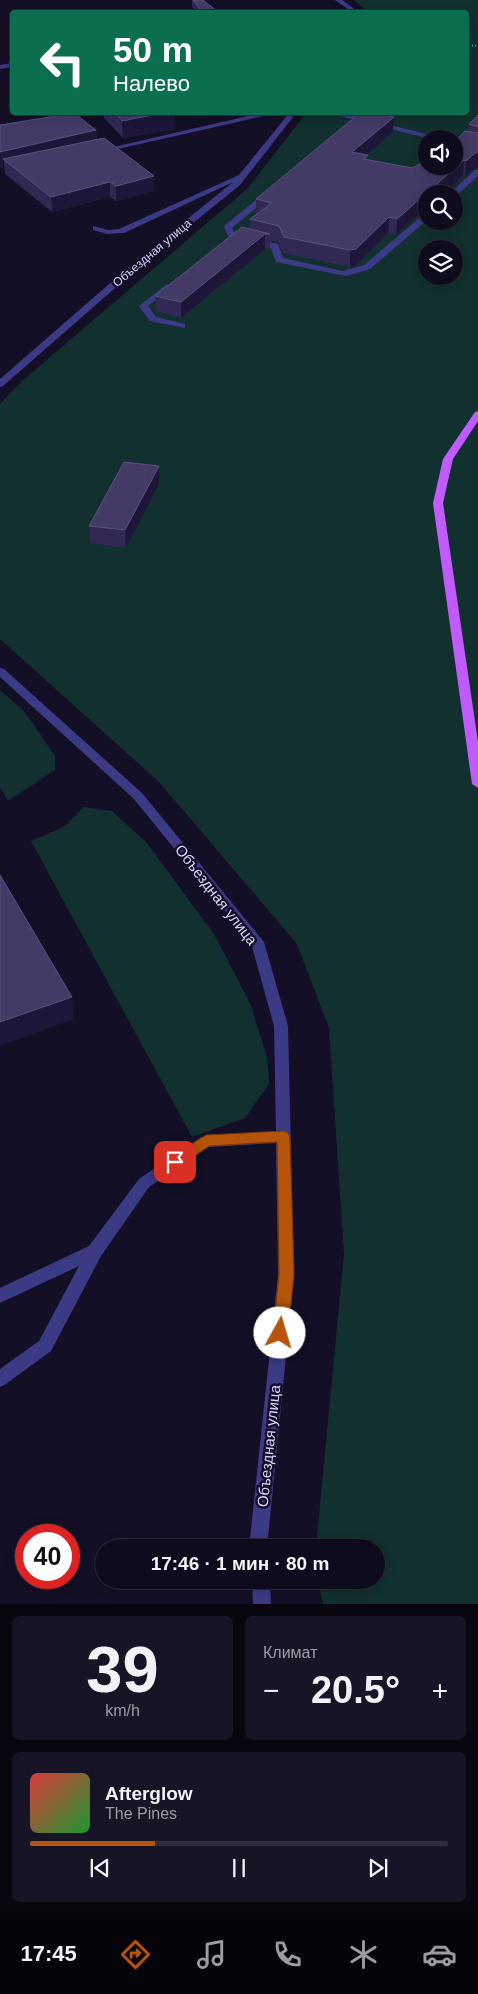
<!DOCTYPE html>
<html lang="ru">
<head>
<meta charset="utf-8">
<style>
	:root { --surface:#0e0b1c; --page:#171425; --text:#f1f3f6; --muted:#9b9ba3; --line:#2e2b3b; --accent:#b45309 }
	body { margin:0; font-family:Helvetica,sans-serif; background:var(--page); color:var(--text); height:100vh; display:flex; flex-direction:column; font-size:19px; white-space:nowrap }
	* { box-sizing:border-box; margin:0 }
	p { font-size:16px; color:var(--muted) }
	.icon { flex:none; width:28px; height:28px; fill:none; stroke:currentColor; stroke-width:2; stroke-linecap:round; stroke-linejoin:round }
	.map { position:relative; height:1604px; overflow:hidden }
	.drawer { display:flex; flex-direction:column; gap:12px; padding:12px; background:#08060f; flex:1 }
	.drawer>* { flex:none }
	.banner { position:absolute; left:10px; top:10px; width:459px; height:105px; border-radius:5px; box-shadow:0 2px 12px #0003,0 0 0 1px var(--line); background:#0b6e4f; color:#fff; overflow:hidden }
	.controls { position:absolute; left:418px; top:130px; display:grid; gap:10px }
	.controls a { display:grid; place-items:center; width:45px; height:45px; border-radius:50%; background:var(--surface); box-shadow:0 2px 12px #0003,0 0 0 1px var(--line); font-size:25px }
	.speed { position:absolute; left:15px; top:1524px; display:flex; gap:10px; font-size:25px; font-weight:700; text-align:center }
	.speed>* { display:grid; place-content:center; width:65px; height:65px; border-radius:50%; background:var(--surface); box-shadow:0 2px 12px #0003,0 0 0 1px var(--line); line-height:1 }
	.speed .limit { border:8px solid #d22; background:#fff; color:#111 }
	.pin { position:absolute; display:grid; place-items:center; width:42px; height:42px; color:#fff; margin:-21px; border-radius:10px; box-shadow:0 2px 8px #0006 }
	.me { position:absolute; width:55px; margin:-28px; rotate:6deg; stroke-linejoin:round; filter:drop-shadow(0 0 4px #0008) }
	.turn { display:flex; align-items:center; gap:18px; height:105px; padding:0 20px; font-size:22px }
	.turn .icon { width:65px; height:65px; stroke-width:2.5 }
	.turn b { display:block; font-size:35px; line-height:42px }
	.big { font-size:38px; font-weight:700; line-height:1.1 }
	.drawer .tile { flex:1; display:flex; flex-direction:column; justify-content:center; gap:8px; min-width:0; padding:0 18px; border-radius:8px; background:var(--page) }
	.drawer .dial { align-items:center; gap:0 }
	.dial b { font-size:65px; line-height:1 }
	.song { display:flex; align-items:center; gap:15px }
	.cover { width:60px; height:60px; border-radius:8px; background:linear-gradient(135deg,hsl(0 70% 55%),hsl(130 70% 35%)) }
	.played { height:5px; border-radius:2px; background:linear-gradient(90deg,var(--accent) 30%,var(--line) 30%) }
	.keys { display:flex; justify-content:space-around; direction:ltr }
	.heat { display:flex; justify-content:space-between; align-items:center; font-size:28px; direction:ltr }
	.drawer .tiles { flex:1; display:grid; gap:12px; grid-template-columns:1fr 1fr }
	.tile:last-child { grid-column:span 2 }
	.trip { position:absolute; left:95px; top:1539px; width:290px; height:50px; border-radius:25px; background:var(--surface); box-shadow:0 2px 12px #0003,0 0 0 1px var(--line); font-weight:700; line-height:50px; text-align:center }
	.tabs { display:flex; height:80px; justify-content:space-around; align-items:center; background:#06040b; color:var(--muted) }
	.tabs .icon { width:35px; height:35px }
	.tabs .selected { color:var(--accent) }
	.tabs b { font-size:22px; color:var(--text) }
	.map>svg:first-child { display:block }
</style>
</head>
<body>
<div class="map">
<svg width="478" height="1604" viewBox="0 0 478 1604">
	<rect width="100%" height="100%" fill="#130f26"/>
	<!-- green -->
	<path fill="#12302f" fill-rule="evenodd" d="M354,0h124v1604h-155l-5,-24h58v-32l-60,-1 28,-293 -15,-226 -32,-84 -138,-162 -159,-143v-235l22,-23 226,-193 58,-75 160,-1v-100h-98zM426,139h28v27h-28zM426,194h28v27h-28zM426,249h28v27h-28z
		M0,690l25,22 30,44v14l-47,31 -8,-14z
		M84,807l28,4 34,31 68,92 36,69 17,54 2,27 -24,34 -53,19 -161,-296 33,-14z"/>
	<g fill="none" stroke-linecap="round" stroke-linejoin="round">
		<!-- path -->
		<path stroke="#2fb8b0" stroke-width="2" stroke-dasharray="1 2" stroke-linecap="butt" d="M466,45l12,1"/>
		<!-- minor -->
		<path fill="#3d3a85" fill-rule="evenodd" d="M335,0h7l17,12h-7z
			M12,63v4l-12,2v-4z
			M266,112h15l-181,41 -4,-2z
			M290,112h7l-57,73 -95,77 -142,124 -3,1v-8l139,-121 94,-76 -109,51 -17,1 -14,-4v-4l15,4 11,-1 120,-54z
			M324,112h14l108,27h-15z
			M475,170h3v6l-22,20 -7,-2z
			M266,192l7,2 -41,34 3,6 43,10 5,14 60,13 21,-6 59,-50h3v6l-56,48 -24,7 -70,-14 -5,-14 -42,-10 -5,-11 1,-2z
			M167,284l3,1v4l-22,17 8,11 29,7v4l-35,-7 -11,-15z
			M0,668l4,1 138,124 122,149 24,84 6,249 -27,273h-18l29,-273 -2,-132 -67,4 -60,40 -48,69 -50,95 -45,33 -6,3v-18l39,-28 40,-75 -79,37v-15l89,-42 50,-67 62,-42 75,-6 -2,-105 -23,-83 -117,-144 -134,-122z
			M252,1580h18l1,24h-18z"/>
		<!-- major -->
		<path fill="#c25bff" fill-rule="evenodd" d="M478,411v10l-25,38 -10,44 35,239v46l-6,-4 -39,-281 10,-44 32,-47z"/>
	</g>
	<!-- wall -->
	<path fill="#312854" d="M192,0h11l15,12h-22l-4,-5z
		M104,112h71v17l-52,9 -19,-20z
		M478,115v52l-4,2 -9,7h-2l-20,18h-17l-30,41 -8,-2 -33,33 -5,1 -67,-14 -5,-11 -8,-2v10l-5,-1 -84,69 -25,-7 -1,-15 95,-66v-11l6,-4v-16l137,-67 -27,23 2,5 44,8 14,-2 42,-34 1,-8z
		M0,125l96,5 1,9 57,52 -38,10 -6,-4 -58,15 -47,-38z
		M159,466v18l-33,64 -36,-5 -1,-17z"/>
	<!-- shaded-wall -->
	<path fill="#1d163a" d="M169,112h6v17l-52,9 -1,-17z
		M394,117l-1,15 -42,36 1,-16z
		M96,130l1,16 -94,13 1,8 -4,1v-16z
		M478,152v15l-4,2 -9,7 1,-15 9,-8z
		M464,160l-1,16 -20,18h-17v14l-30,27 1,-16z
		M154,176v15l-38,10v-15z
		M110,182v15l-58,15 -1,-15z
		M389,217l-1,16 -33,33 -5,1v-17z
		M265,234v15l-84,69v-16z
		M159,466v18l-33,64 -1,-18z
		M72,997l2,22 -74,27v-24z"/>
	<!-- building -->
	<path fill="#433a66" stroke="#5a527e" d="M193,0h10l15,12h-16z
		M115,112h54l-47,9z
		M361,112h11l22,5 -42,35 16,3 -4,4 48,9 14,-7v5h28v-24l11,-11 13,2v19l-3,1 -9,8 -2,-1 -67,59 -8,-2 -33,32 -6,1 -66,-13 -5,-11 -29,-7 22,-16 -16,-4z
		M74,113l22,17 -96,22v-27z
		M478,115v12l-9,-3z
		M104,138l50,38 -38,10 -6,-4 -59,15 -48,-38z
		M242,227l28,7h-5l-84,68 -26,-6z
		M124,462l35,4 -34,64 -36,-4z
		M0,875l72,122 -72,25z"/>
	<!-- route -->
	<path fill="#b45309" stroke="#753606" d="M284,1131l4,2 2,4 4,137 -6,59 -2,5 -6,2 -5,-2 -2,-5 6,-59 -2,-132 -68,4 -29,20 -5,1 -5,-1 -2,-4 2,-4 36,-23z"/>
	<g text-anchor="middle" stroke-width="5" stroke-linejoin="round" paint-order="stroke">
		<!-- far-street labels -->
		<g font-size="12" fill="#d9d4ff" stroke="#130f26">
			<text transform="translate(152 253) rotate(-40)" y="4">Объездная улица</text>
		</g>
		<!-- street labels -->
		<g font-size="15" fill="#d9d4ff" stroke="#130f26">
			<text transform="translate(216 895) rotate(52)" y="5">Объездная улица</text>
			<text transform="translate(269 1446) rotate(-84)" y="5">Объездная улица</text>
		</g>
	</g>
</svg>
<div class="controls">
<a><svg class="icon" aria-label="sound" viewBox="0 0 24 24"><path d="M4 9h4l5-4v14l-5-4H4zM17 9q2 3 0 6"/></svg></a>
<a><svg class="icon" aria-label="search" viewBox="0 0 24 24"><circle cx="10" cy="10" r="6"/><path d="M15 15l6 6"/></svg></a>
<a><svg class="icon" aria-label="layers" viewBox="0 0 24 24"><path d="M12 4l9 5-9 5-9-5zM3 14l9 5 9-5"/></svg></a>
</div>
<div class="speed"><div class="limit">40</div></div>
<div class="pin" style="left:175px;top:1162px;background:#d93025"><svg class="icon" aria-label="arrive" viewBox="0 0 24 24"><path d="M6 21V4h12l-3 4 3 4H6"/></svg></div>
<svg class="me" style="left:280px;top:1333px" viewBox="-20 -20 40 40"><circle r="19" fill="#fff"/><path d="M0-13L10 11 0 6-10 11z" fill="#b45309"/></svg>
<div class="trip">17:46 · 1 мин · 80 m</div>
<div class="banner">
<div class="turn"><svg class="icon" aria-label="left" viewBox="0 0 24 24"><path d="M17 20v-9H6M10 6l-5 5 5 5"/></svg><div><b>50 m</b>Налево</div></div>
</div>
</div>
<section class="drawer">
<div class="tiles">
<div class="tile dial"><b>39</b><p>km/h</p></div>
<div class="tile"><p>Климат</p>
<div class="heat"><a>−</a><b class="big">20.5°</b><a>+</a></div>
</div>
<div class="tile">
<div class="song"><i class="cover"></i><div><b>Afterglow</b><p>The Pines</p></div></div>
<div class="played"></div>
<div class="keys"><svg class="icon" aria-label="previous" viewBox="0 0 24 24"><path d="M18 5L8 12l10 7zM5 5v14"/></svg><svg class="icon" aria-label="pause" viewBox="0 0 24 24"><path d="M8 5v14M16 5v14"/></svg><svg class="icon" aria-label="next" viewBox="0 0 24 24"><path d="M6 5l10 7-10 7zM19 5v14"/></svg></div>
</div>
</div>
</section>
<nav class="tabs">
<b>17:45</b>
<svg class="icon selected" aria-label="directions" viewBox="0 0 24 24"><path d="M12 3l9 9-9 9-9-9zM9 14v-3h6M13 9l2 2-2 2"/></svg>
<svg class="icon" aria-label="music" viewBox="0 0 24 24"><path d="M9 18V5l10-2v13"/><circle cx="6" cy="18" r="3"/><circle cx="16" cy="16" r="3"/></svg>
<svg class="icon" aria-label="phone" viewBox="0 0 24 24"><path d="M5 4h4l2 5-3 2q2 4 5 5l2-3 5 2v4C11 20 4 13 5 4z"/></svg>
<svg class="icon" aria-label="climate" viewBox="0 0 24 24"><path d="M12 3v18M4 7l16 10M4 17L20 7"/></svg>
<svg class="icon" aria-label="car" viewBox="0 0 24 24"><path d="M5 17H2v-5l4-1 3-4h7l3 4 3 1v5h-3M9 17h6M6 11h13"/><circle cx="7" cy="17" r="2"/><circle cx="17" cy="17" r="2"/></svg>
</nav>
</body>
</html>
